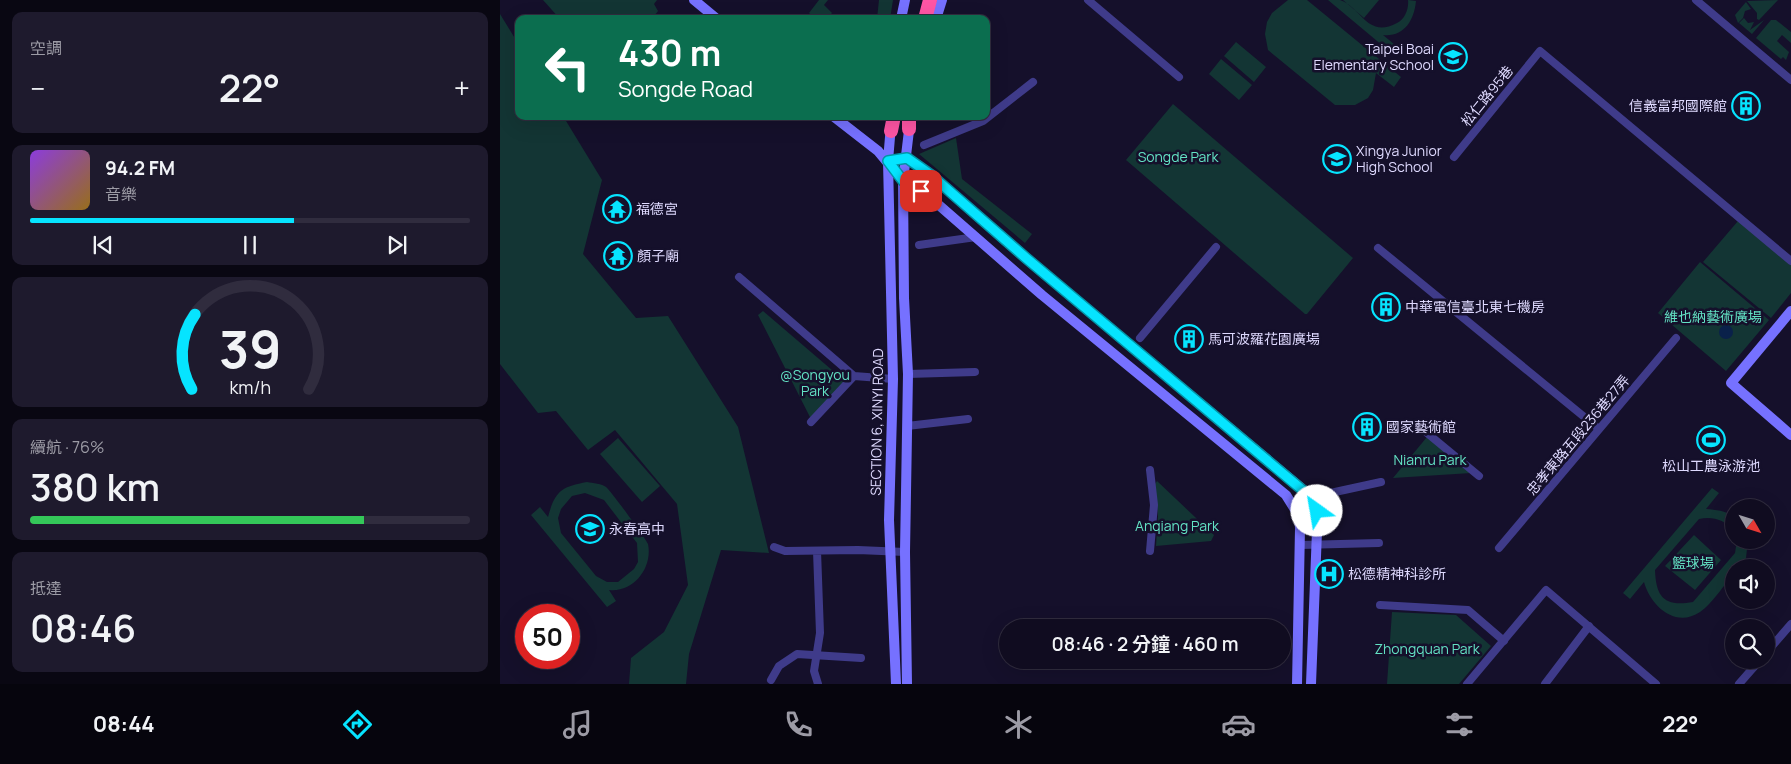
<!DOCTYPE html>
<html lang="zh-TW">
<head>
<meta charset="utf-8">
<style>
	:root { --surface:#100c20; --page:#1e1a2d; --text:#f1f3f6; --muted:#9c9ba5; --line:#302c3e; --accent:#06e4ff }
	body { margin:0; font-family:Manrope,"Noto Sans TC",sans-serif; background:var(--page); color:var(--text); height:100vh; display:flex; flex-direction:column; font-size:19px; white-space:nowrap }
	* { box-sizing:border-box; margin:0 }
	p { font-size:16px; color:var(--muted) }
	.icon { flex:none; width:28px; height:28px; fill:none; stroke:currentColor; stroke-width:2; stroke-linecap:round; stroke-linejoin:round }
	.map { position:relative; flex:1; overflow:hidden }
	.details { display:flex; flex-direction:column; gap:12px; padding:12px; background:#090712; width:500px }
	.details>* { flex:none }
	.hud { position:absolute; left:15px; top:15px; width:475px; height:105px; border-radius:10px; box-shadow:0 5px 20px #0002,0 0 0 1px var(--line); background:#0b6e4f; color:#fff; overflow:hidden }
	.needle { width:32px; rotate:129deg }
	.controls { position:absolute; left:1225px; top:499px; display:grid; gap:10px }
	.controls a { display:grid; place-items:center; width:50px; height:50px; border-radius:50%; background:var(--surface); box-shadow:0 5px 20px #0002,0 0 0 1px var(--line); font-size:25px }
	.speed { position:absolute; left:15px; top:604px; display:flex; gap:10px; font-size:25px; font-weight:700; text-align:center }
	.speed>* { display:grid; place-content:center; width:65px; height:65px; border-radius:50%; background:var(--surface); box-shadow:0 5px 20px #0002,0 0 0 1px var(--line); line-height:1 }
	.speed .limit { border:8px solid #d22; background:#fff; color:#111 }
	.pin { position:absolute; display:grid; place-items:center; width:42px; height:42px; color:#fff; margin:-21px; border-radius:10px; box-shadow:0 2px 8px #0006 }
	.me { position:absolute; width:55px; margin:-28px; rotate:328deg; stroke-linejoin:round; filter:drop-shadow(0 0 4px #0008) }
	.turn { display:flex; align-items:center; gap:18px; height:105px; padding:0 20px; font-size:22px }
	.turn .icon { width:65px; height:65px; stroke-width:2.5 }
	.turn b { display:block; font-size:35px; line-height:42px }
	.big { font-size:38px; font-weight:600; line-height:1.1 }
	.details .widget { flex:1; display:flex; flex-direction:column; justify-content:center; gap:8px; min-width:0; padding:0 18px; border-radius:10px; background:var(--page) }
	.details .dial { align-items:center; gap:0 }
	.dial svg { height:130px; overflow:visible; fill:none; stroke:var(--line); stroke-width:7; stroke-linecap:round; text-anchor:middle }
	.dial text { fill:var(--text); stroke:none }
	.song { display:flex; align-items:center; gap:15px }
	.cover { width:60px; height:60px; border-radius:8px; background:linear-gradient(135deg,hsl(270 70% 55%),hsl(40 70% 35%)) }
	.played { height:5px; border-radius:2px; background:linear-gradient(90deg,var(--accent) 60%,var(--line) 60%) }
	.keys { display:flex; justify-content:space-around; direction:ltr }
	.heat { display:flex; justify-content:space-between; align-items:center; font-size:28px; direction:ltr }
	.charge { height:8px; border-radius:4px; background:linear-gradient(90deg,#34c759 76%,var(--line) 0) }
	.trip { position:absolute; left:499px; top:619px; width:292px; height:50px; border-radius:25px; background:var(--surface); box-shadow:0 5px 20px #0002,0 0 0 1px var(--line); font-weight:600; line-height:50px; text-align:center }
	.menu { display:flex; height:80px; justify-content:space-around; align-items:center; background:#06050d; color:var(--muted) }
	.menu .icon { width:35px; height:35px }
	.menu .active { color:var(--accent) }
	.menu b { font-size:22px; color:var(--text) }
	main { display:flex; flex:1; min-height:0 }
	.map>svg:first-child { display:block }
</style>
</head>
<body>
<main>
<section class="details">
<div class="widget"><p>空調</p>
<div class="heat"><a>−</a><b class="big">22°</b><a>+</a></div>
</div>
<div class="widget">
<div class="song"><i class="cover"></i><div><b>94.2 FM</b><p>音樂</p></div></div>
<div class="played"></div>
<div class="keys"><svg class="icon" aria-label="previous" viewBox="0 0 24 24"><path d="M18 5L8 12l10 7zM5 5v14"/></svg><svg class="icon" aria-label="pause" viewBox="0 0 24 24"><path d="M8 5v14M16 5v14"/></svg><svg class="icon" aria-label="next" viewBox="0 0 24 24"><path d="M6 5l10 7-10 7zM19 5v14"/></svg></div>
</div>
<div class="widget dial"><svg viewBox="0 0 100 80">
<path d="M14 69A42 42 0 1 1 86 69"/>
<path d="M14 69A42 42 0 0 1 16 23" stroke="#06e4ff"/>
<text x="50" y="56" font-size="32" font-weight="700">39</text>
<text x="50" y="72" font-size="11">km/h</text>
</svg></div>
<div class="widget"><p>續航 · 76%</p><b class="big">380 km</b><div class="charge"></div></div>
<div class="widget"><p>抵達</p><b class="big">08:46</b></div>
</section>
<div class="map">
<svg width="1291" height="684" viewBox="0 0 1291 684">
	<rect width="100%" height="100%" fill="#15102b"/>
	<!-- green -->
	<path fill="#133534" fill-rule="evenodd" d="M43,0h114l-3,4 4,7 -6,8h-92z
		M319,0h9l-4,5 8,8 -5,6h-11l-7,-6z
		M379,0h14l-3,19h-13z
		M788,0h19l94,77 -7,10 -18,-14 -3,17 -5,8 -13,7h-20l-67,-55 -3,-16 2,-12 5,-9z
		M828,0c3,0 9,0 12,0 21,7 27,39 57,23 8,-4 12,-14 11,-23l8,1c-2,20 -12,36 -33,34l17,14 -5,7z
		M843,0h36l-15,18z
		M1278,0l-19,20 -2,-1v-6l-10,-12z
		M1246,2l5,7 -6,2 -2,7 -5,5 -3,-8z
		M0,14l19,31v71h44l39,64 -19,74 53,64 32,-2 70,111 31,126 -48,-3 -32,104 -3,30h-57l2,-26 33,-26 24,-47 -11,-81 -62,-74 -27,20 -32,-39 -18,2 -38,-49z
		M1244,18l4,5 6,-1 -4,8 14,-10 -12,14 -13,-11z
		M1271,20h5l15,12v11l-9,-8 -5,6 12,11 -3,8 -3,-3 -2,2 -25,-21z
		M736,42l30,25 -12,15 -30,-26z
		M721,59l31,26 -13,15 -30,-26z
		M673,104l180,154 -46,56h-2l-179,-154z
		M456,138l6,41 70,55 -7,9 -106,-89z
		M1238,221l53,44v28l-20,25 -68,-56z
		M1200,262l69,58 -43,51 -68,-58z
		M263,311l83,71 -34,39 -54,-106z
		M927,437l44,36 -78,5z
		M118,438l42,48 -18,16 -42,-48z
		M657,481l57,54 -3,6 -55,5 2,-30 -3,-32z
		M87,482c6,1 15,2 19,5 5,4 40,52 42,57 5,24 -15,49 -39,46l7,11 -9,6 -76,-92 9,-8 8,10c7,-26 13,-30 39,-35zM85,493l19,7 33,43 1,19 -4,7 -16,13h-11l-11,-6 -35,-43 -3,-15 3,-9 11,-13z
		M1212,488l7,5 -13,16c10,1 19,1 28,8v13c-10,-10 -21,-14 -35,-11l-44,51c1,28 10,37 38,32l42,-49 2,-13h11l-2,18 -8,9 -4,1v5c-9,11 -23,32 -34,39 -25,17 -50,-7 -56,-30l-14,17 -7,-6z
		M1194,535l27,25 -26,30 -30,-24z
		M892,612l64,3 35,31 -32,38h-72z"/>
	<!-- water -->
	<path fill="#0a214a" d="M1219 332a7 7 0 1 1 14 0a7 7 0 1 1-14 0Z"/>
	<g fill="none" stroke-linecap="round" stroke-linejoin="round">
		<!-- street -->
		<path stroke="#3f3b8a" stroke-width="8" d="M588,0l91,77
			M1196,0l95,80
			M424,145l59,-24 50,-39
			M954,157l86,-106 251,210
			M419,245l57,-8
			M878,248l221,181
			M239,277l115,99 39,3
			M640,338l76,-91
			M408,374l67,-2
			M311,422l43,-46
			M407,426l61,-7
			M927,433l52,43
			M650,470l4,35 -4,46
			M812,497l69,-15
			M801,545l78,-2
			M274,547l11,4 73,-1 47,2
			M999,548l177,-210
			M317,551l3,82 -6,38 4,13
			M880,605l88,5 36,31
			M1266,653l25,-29
			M271,680l8,-14 18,-12 64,4
			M967,684l79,-94 110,94
			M1045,684l44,-58
			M1239,684l21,-24"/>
		<!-- secondary -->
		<path stroke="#7671ff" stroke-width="10" d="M194,0l23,19
			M401,19l4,-19
			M436,19l6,-19
			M333,116l45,35 25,30 22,12 117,102 244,200 13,21 1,12 -3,156
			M391,125l-3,36 5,218 -4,141 7,164
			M388,161l19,-3 24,17 95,83 286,239 5,14v20l-6,153
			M1291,311l-60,72 60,52
			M407,684l-2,-132 3,-178 -4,-76 -1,-117 7,-59"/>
		<!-- highway -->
		<path stroke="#ff55a5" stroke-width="14" d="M425,19l5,-19
			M409,129v-13
			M391,131l3,-15"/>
	</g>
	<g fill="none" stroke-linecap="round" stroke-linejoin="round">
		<defs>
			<path id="route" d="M421,191l-18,-10 -15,-20 19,-3 24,17 95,83 286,240 5,13"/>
		</defs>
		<!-- route casing -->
		<use href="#route" stroke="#0494a6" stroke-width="12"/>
		<!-- route -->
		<use href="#route" stroke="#06e4ff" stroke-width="9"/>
	</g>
	<!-- icons -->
	<defs>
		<symbol id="school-ring" viewBox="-11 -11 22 22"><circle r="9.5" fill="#15102b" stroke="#06e4ff" stroke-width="1.5"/><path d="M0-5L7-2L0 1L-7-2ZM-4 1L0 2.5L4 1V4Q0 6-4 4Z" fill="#06e4ff"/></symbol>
		<symbol id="building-ring" viewBox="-11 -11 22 22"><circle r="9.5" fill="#15102b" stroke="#06e4ff" stroke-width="1.5"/><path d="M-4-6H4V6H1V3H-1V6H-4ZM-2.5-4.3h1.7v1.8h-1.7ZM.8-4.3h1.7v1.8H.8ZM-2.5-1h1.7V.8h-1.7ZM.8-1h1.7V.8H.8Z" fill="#06e4ff"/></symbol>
		<symbol id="temple-ring" viewBox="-11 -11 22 22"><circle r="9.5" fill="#15102b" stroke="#06e4ff" stroke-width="1.5"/><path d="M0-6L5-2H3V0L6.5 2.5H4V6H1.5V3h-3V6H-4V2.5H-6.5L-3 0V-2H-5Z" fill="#06e4ff"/></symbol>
		<symbol id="stadium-ring" viewBox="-11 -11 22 22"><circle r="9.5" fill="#15102b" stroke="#06e4ff" stroke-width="1.5"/><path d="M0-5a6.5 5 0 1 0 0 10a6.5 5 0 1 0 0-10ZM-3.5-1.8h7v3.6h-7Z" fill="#06e4ff"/></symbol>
		<symbol id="hospital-ring" viewBox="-11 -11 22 22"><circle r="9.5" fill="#15102b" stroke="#06e4ff" stroke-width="1.5"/><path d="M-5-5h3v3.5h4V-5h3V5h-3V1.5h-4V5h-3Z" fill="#06e4ff"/></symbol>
	</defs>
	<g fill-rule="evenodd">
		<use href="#school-ring" x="937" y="41" width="32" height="32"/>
		<use href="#building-ring" x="1230" y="90" width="32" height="32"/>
		<use href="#school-ring" x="821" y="143" width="32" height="32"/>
		<use href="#temple-ring" x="101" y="193" width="32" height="32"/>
		<use href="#temple-ring" x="102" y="240" width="32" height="32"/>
		<use href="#building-ring" x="870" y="291" width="32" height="32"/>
		<use href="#building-ring" x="673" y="323" width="32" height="32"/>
		<use href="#building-ring" x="851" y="411" width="32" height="32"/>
		<use href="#stadium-ring" x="1195" y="424" width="32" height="32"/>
		<use href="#school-ring" x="74" y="513" width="32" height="32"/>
		<use href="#hospital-ring" x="813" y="558" width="32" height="32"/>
	</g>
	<g text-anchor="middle" stroke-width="5" stroke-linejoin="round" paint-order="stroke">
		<!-- poi labels -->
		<g font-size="14" fill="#dfdaff" stroke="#15102b" text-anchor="start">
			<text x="934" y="54" text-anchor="end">Taipei Boai<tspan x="934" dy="16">Elementary School</tspan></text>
			<text x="1227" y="111" text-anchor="end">信義富邦國際館</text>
			<text x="856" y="156">Xingya Junior<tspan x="856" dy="16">High School</tspan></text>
			<text x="136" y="214">福德宮</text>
			<text x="137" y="261">顏子廟</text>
			<text x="905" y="312">中華電信臺北東七機房</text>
			<text x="708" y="344">馬可波羅花園廣場</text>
			<text x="886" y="432">國家藝術館</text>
			<text x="1211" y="471" text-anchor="middle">松山工農泳游池</text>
			<text x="109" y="534">永春高中</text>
			<text x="848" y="579">松德精神科診所</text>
		</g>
		<!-- street labels -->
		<g font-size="14" fill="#dfdaff" stroke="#15102b">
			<text transform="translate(987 96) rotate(-51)" y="5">松仁路95巷</text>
			<text transform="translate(377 422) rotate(-89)" y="5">SECTION 6, XINYI ROAD</text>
			<text transform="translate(1078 435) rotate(-50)" y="5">忠孝東路五段236巷27弄</text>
		</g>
		<!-- park labels -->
		<g font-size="14" fill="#63e2c4" stroke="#15102b">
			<text x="678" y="162">Songde Park</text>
			<text x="1213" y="322">維也納藝術廣場</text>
			<text x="315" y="380">@Songyou<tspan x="315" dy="16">Park</tspan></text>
			<text x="930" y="465">Nianru Park</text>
			<text x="677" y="531">Anqiang Park</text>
			<text x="1193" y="568">籃球場</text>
			<text x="927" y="654">Zhongquan Park</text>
		</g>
	</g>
</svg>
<div class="controls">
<a><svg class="needle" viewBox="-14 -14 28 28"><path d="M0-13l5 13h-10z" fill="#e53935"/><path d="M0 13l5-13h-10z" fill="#9c9ba5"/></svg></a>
<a><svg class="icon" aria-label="sound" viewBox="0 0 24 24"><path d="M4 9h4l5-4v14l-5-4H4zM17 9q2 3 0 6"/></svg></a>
<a><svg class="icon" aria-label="search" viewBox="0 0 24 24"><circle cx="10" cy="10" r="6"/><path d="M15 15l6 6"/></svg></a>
</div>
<div class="speed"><div class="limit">50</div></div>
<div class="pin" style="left:421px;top:191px;background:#d93025"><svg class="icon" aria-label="arrive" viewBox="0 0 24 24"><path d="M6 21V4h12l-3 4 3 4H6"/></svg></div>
<svg class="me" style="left:817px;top:511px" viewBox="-20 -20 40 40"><circle r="19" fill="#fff"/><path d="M0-13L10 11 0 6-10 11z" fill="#06e4ff"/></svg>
<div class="trip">08:46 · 2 分鐘 · 460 m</div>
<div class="hud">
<div class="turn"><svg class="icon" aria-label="left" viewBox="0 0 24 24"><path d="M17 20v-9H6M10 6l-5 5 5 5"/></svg><div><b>430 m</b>Songde Road</div></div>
</div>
</div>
</main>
<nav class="menu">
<b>08:44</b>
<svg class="icon active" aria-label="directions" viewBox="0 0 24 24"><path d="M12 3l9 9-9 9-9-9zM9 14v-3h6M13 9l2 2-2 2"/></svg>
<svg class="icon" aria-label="music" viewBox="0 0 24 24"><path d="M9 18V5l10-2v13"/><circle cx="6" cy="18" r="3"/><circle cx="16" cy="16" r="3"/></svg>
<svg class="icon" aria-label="phone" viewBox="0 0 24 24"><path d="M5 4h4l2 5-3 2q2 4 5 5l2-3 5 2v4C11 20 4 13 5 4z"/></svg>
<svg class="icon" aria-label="climate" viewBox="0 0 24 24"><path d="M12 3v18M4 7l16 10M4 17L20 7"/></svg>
<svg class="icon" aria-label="car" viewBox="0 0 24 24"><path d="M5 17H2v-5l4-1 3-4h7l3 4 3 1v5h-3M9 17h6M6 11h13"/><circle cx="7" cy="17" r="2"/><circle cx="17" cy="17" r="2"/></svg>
<svg class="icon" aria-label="filters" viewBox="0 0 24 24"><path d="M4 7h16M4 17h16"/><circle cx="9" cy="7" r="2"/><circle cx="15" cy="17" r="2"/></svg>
<b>22°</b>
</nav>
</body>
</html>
